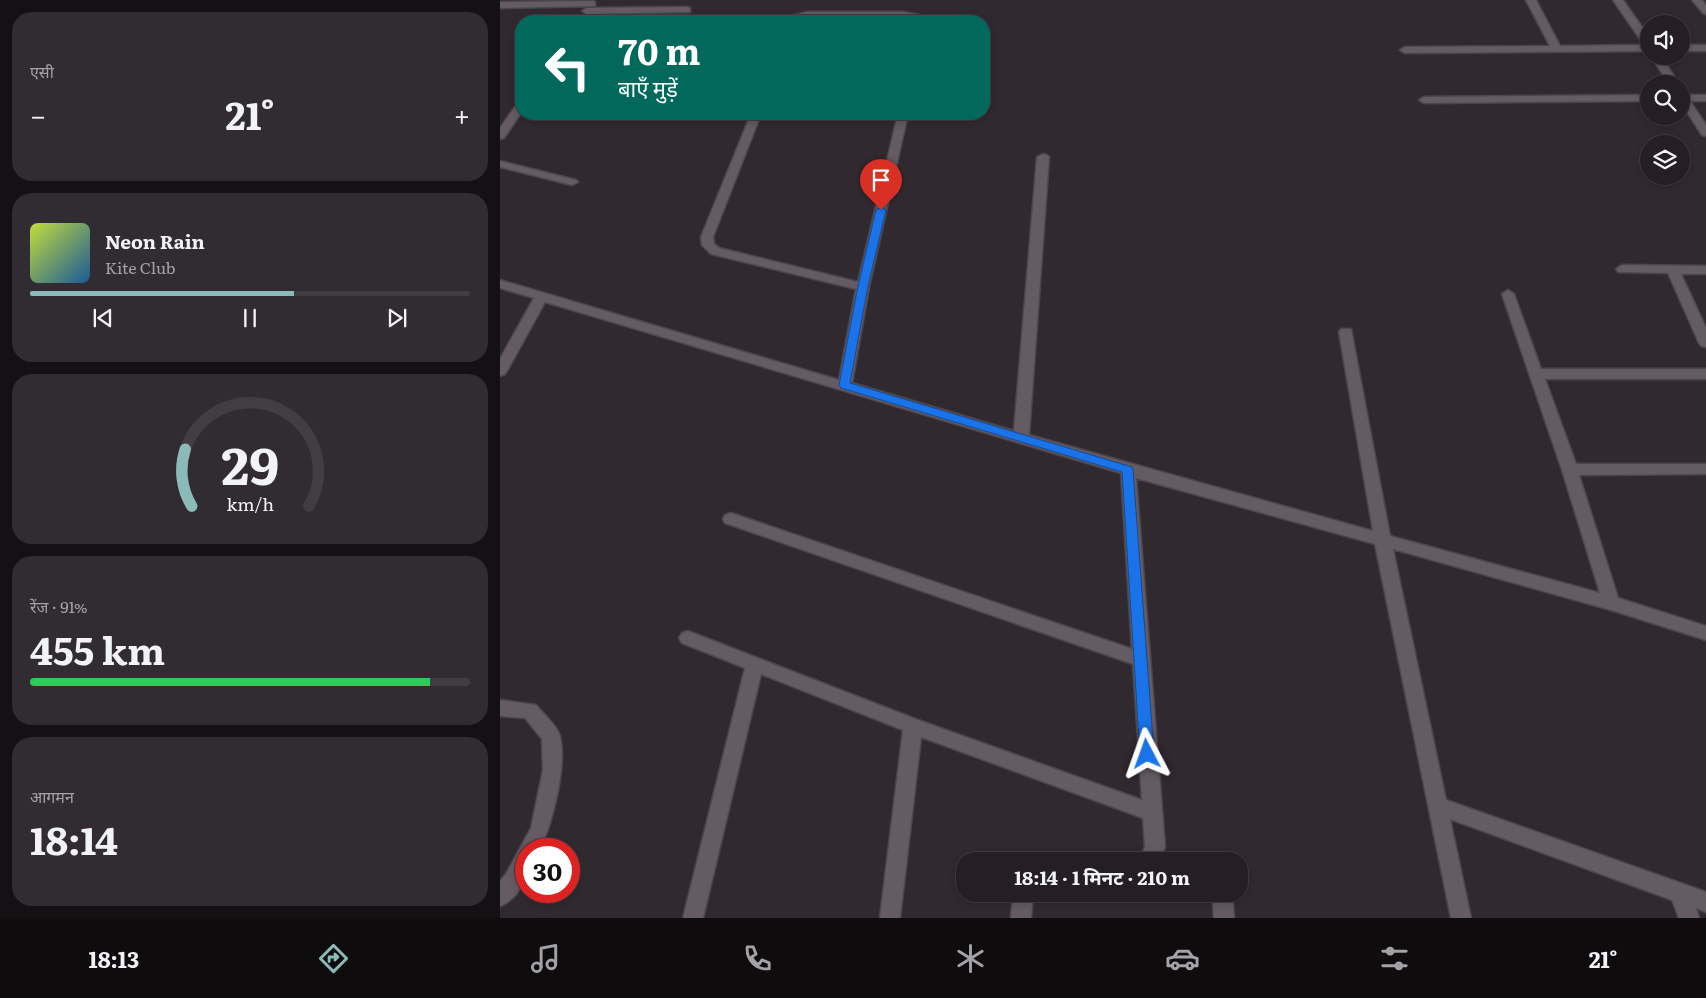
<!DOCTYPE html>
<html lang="hi">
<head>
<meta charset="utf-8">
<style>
	:root { --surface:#251f24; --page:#312c31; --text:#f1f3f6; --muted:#a3a2a6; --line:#423d41; --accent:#8bbbb9 }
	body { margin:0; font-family:Literata,"Noto Sans Devanagari",serif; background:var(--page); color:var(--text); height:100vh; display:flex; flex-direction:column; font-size:19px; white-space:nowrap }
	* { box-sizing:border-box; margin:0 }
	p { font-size:16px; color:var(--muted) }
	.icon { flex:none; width:28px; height:28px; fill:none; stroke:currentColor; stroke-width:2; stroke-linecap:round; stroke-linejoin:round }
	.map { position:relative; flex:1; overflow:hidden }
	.details { display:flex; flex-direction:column; gap:12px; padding:12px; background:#141114; width:500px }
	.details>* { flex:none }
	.guide { position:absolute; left:15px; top:15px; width:475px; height:105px; border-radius:20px; box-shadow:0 2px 8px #0003,0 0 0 1px var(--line); background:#00695c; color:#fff; overflow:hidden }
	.fabs { position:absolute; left:1140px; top:15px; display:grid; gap:10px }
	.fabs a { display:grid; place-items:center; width:50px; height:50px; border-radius:50%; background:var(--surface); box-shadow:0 2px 8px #0003,0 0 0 1px var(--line); font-size:25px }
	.speed { position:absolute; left:15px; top:838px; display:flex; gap:10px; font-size:25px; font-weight:700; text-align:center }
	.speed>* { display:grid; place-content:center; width:65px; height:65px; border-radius:50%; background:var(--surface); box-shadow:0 2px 8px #0003,0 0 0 1px var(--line); line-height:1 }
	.speed .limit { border:8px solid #d22; background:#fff; color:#111 }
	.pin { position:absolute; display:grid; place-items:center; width:42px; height:42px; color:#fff; margin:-51px -21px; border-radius:50% 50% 50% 0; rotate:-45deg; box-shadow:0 0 5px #0007 }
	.pin .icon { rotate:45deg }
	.me { position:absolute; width:55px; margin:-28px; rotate:356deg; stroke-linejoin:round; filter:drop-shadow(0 0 4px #0008) }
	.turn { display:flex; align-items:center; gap:18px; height:105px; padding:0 20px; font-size:22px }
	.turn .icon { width:65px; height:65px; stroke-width:2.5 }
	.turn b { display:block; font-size:35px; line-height:42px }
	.big { font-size:38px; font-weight:700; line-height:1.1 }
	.details .widget { flex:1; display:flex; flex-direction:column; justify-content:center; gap:8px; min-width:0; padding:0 18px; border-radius:20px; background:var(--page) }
	.details .dial { align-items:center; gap:0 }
	.dial svg { height:130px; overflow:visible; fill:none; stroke:var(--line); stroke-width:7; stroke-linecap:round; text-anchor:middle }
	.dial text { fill:var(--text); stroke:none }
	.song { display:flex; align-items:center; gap:15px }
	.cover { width:60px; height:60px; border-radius:8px; background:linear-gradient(135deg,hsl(70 70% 55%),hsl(210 70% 35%)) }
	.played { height:5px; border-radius:2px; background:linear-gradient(90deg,var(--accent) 60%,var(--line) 60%) }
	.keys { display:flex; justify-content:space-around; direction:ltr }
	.heat { display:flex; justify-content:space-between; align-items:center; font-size:28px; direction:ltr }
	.charge { height:8px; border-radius:4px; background:linear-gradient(90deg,#34c759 91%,var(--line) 0) }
	.trip { position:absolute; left:456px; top:852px; width:292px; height:50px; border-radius:20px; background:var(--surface); box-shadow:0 2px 8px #0003,0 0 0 1px var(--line); font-weight:700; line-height:50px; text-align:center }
	.dock { display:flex; height:80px; justify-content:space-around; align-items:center; background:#0f0c0e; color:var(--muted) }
	.dock .icon { width:35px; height:35px }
	.dock .current { color:var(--accent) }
	.dock b { font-size:22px; color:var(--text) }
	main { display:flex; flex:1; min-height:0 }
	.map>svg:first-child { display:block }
</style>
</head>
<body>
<main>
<section class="details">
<div class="widget"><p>एसी</p>
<div class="heat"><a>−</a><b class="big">21°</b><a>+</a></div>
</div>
<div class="widget">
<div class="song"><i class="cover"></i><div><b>Neon Rain</b><p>Kite Club</p></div></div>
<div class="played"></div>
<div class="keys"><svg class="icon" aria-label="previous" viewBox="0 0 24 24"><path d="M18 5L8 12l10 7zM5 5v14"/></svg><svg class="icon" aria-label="pause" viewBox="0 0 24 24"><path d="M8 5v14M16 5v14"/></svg><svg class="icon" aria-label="next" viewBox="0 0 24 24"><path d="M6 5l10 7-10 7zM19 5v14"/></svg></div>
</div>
<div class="widget dial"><svg viewBox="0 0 100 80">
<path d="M14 69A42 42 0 1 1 86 69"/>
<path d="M14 69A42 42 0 0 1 10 34" stroke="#8bbbb9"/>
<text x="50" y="56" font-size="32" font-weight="700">29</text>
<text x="50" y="72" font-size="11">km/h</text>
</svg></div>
<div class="widget"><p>रेंज · 91%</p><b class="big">455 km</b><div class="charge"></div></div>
<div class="widget"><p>आगमन</p><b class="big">18:14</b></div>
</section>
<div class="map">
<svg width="1206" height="918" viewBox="0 0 1206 918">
	<rect width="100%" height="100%" fill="#312930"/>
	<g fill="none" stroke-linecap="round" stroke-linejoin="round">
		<defs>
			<path id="minor" d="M1026,0h10l24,46 84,-1 -31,-45h10l26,37v14l-244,2 -5,-3 5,-3 145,-1z
				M1192,0h10l4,5v9l-3,-1z
				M92,1l3,1v4l-95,2v-6z
				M187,7l3,1v4l-103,2 -5,-3 5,-3z
				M307,12h96l17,3 7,6h-11l-13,-3h-96l-8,3h-11l7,-6z
				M1181,45h25v6h-25z
				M1151,56h10l18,28h-10z
				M1181,92l5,3h20v6h-16l16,24v11l-4,-1 -21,-32z
				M1149,95v6l-225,2 -5,-3 5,-3z
				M21,103v10l-17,25 -4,1v-11l17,-24z
				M251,114h10l-48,123 1,7 5,4 139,34 40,-168h10l-39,173 -17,96 162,48 23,-274 6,-3 4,1 2,2 -20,278 344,96 -34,-199 2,-3h10l39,207 210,57 -38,-123 -60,-176 6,-4 6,4 27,75h165v10h-161l31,85h130v10l-127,1 39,123 88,28v14l-95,-30 -218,-61 53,251 260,92v20l-10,-4 3,10h-20l-7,-18 -222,-81 21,99h-20l-76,-374 -239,-66 29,369 -6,14h-20l6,-14 -2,-29 -222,-81 -21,181h-20l23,-188 -142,-56 -58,244h-20l62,-250 -63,-25 -3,-5 3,-5 6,-2 230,89 224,80 -9,-136 -408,-141 -2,-4 2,-4 6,-2 6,2 395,134 -11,-176 -576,-171 -38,69 -2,3 -5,2v-17l34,-61 -34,-10v-8l339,100 17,-91 -145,-35 -9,-9 -1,-8z
				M0,161l76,19 2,2 -6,3 -72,-18z
				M1122,265l84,1v8h-25l25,54v19l-5,-1 -2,-3 -31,-70 -50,-1 -2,-3z
				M0,700l36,5c7,9 21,20 24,31 7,29 -7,86 -20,113h-14c0,23 -1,47 -26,57v-25l6,-7 25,-46 12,-58 -1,-31 -17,-21 -25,-2z
				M513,894h20l-2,24h-20z
				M723,894l7,3 3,7 1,14h-20l-1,-14 3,-7z"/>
		</defs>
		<!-- minor casing -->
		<use href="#minor" stroke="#4c464b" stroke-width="3"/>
		<!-- minor -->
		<use href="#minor" fill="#645b63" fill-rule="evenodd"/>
	</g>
	<!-- route -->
	<path fill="#1a73e8" stroke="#114b97" d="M381,207l5,3 -18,76 -18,97 282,84 1,3 21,284 -2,5 -5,2 -5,-2 -2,-5 -18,-282 -281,-84 -2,-3 19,-99 18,-76z"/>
</svg>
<div class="fabs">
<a><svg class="icon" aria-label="sound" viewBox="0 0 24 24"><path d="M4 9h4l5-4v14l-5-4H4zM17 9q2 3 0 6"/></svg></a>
<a><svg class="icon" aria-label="search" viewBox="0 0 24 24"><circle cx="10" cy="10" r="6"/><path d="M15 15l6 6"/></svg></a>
<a><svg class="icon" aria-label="layers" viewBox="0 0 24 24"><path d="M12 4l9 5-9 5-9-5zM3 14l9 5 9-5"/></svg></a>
</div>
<div class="speed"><div class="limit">30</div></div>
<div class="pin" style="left:381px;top:210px;background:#d93025"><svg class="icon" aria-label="arrive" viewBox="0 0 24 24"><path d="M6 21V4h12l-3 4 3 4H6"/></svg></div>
<svg class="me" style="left:647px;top:754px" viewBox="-20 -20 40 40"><path d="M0-17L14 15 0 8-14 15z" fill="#1a73e8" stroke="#fff" stroke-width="4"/></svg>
<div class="trip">18:14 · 1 मिनट · 210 m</div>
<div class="guide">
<div class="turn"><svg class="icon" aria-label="left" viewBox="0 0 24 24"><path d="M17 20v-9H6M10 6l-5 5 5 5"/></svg><div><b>70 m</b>बाएँ मुड़ें</div></div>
</div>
</div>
</main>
<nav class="dock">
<b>18:13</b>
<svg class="icon current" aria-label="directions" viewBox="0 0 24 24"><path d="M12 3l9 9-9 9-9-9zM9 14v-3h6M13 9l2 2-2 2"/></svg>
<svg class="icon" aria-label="music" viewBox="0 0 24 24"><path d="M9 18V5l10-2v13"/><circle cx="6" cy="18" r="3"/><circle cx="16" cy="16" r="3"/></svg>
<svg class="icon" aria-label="phone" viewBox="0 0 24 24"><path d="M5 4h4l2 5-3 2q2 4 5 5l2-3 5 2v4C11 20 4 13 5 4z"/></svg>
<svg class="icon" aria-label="climate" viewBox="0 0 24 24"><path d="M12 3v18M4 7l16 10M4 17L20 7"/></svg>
<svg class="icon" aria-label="car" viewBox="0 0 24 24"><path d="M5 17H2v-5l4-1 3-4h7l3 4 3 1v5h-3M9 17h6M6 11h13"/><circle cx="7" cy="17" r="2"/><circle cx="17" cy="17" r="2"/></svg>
<svg class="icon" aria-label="filters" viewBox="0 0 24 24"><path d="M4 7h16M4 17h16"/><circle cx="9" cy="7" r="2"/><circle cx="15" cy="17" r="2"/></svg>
<b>21°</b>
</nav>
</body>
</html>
